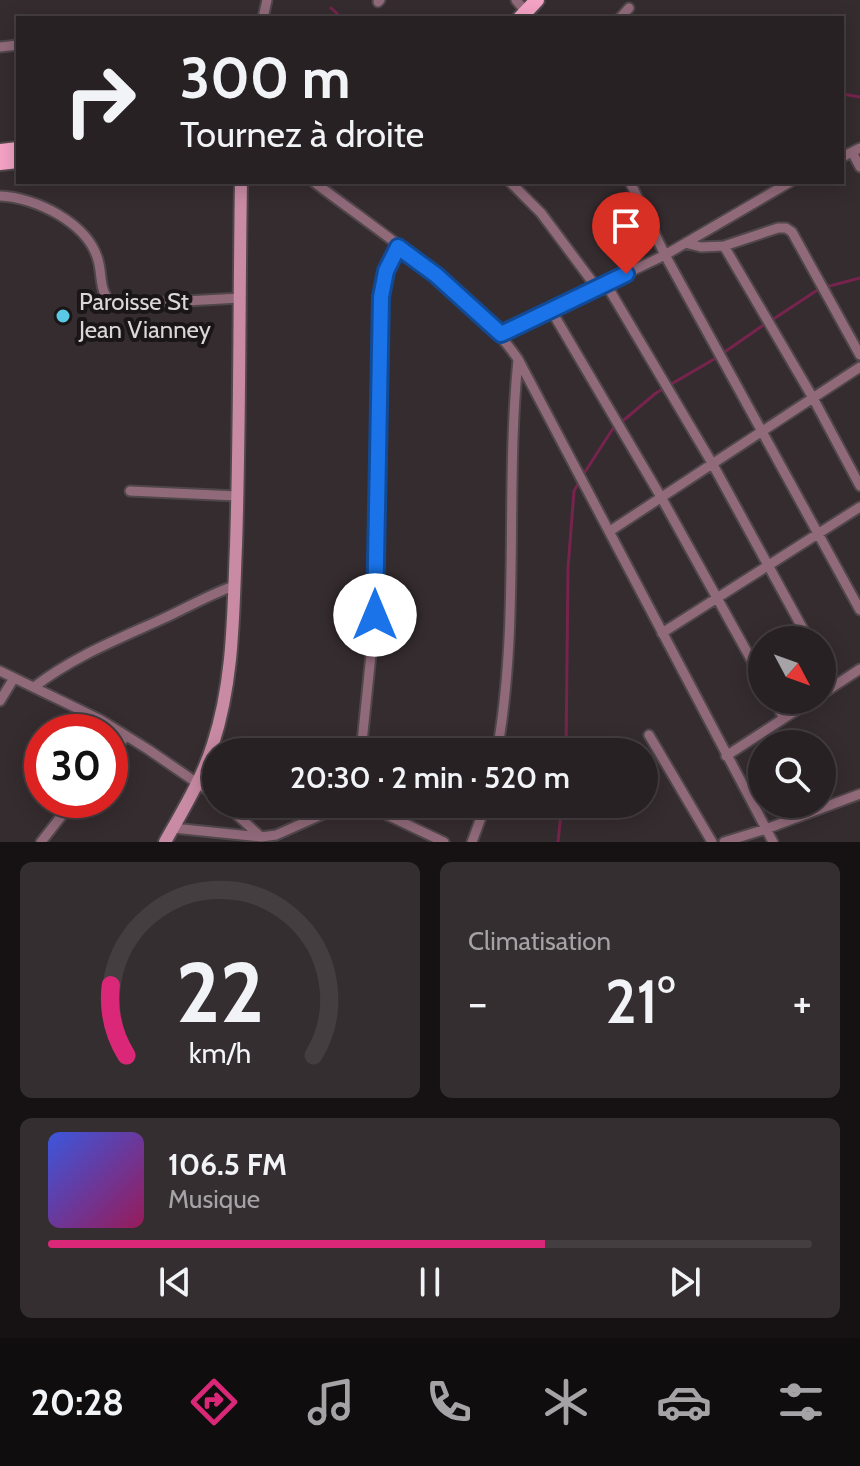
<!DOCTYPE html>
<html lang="fr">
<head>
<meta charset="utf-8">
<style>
	:root { --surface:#282123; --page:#342e30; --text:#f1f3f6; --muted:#a5a3a6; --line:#443e41; --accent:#db2777 }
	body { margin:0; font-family:Cabin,sans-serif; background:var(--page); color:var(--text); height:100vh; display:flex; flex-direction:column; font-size:30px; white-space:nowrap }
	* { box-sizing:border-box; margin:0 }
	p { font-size:26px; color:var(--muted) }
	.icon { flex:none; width:44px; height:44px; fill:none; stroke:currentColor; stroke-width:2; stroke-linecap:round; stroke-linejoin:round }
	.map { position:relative; height:842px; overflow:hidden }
	.drawer { display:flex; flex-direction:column; gap:20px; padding:20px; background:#161213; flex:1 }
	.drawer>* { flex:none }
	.hud { position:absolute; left:16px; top:16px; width:828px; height:168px; border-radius:0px; box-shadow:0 4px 20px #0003,0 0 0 2px var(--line); background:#282123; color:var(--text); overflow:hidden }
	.needle { width:52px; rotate:131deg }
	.buttons { position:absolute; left:748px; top:626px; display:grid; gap:16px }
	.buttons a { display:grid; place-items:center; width:88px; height:88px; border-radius:50%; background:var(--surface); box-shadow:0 4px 20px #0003,0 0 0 2px var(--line); font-size:40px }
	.speed { position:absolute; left:24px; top:714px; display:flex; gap:16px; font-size:40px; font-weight:700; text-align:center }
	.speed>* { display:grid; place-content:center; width:104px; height:104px; border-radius:50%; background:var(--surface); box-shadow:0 4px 20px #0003,0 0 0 2px var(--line); line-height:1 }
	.speed .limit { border:12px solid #d22; background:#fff; color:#111 }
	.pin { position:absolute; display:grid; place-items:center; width:68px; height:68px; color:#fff; margin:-82px -34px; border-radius:50% 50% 50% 0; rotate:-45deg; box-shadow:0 0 8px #0007 }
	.pin .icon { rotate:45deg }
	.me { position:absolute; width:88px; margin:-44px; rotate:0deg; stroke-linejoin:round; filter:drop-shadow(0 0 6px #0008) }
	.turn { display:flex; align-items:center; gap:28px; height:168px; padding:0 32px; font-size:36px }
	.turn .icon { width:104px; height:104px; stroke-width:2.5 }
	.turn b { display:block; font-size:56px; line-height:68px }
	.big { font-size:60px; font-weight:600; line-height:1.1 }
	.drawer .card { flex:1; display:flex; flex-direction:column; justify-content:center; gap:12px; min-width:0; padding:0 28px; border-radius:12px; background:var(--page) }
	.drawer .dial { align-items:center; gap:0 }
	.dial svg { height:208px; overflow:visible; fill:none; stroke:var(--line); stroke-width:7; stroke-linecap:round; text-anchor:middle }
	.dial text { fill:var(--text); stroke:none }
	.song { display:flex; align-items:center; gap:24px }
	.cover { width:96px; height:96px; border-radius:12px; background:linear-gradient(135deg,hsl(230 70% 55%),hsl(330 70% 35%)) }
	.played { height:8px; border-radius:4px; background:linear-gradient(90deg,var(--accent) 65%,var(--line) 65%) }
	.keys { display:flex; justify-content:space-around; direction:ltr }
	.heat { display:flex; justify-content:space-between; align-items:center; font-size:44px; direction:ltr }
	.drawer .tiles { flex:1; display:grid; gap:20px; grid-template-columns:1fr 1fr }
	.card:last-child { grid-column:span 2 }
	.trip { position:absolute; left:202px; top:738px; width:456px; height:80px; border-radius:40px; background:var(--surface); box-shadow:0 4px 20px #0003,0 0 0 2px var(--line); font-weight:600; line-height:80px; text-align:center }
	.tab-bar { display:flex; height:128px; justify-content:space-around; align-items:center; background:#100d0e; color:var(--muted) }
	.tab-bar .icon { width:56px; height:56px }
	.tab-bar .current { color:var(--accent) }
	.tab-bar b { font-size:36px; color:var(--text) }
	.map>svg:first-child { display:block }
</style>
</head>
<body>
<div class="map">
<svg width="860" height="842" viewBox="0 0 860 842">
	<rect width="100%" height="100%" fill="#352c2f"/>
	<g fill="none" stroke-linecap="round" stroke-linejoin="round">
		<!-- stream -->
		<path stroke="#76244d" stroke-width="3" d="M331,8l11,10
			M842,94l18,3
			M826,287l34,-9
			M772,320l47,-31
			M583,475l29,-45 44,-37 60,-35 49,-34
			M566,752l2,-184 6,-77 5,-9
			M558,842l4,-38"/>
		<defs>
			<path id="minor" d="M516,0l15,18
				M378,2l2,-2
				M263,18l4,-18
				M620,18l9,-10
				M0,47l18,-2
				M852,152l8,15
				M842,157l18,-9
				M314,182c69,53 155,107 204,177l255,483
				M510,182l31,31 56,75
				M630,182l35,73 195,355
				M0,196c35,1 88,27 98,64 5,17 0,33 16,45l126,-7
				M685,243l16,4 23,-1 89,152 47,88
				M724,246l54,-18h8l6,4 68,123
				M606,284l106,179 97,177
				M551,310l110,187 101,182
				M501,334l164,-79 125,-73
				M130,491l107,5
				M610,531l250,-164
				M662,633l198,-126
				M822,663l12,23
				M0,671l101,49 48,30 67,46
				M34,687c39,-30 82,-47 126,-67 25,-11 48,-25 74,-34
				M822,694l38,-25
				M774,700l10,18
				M0,701l14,-23
				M649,735l63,107
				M361,752l14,-137 6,-318 5,-26 12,-24
				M497,752c23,-129 8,-262 21,-392
				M110,754l16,-18
				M726,756l86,-56
				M225,804l36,33
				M364,804l80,38
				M173,828l88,9 15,-2 70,-31
				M41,842l33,-42
				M472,842l14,-38
				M724,842l42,-13 94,-35"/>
			<path id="secondary" d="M165,842c18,-32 37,-63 48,-98 21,-65 20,-131 23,-198 4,-121 3,-243 5,-364"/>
			<path id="primary" d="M520,18l17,-18
				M0,151l18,-2
				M0,163l18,-2"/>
		</defs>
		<!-- minor casing -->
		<use href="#minor" stroke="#50474a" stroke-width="13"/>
		<!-- secondary casing -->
		<use href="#secondary" stroke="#50474a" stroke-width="16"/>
		<!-- primary casing -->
		<use href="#primary" stroke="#50474a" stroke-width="18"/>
		<!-- minor -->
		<use href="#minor" stroke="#916a7a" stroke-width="9"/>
		<!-- secondary -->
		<use href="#secondary" stroke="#c98aa4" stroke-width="12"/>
		<!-- primary -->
		<use href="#primary" stroke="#f4a3c5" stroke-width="14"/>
	</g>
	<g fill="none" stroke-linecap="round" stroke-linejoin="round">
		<defs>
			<path id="route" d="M375,615l6,-318 5,-26 12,-24 38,28 65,59 125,-60"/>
		</defs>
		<!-- route casing -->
		<use href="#route" stroke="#114b97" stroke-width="20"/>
		<!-- route -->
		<use href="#route" stroke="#1a73e8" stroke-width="14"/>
	</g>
	<!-- markers -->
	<circle fill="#5ac8e5" stroke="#1a1617" stroke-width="3" cx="63" cy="316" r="8"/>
	<g text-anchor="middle" stroke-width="8" stroke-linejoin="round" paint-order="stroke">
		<!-- poi labels -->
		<g font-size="24" fill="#dcd6d8" stroke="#1a1617" text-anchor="start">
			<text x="79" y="310">Paroisse St<tspan x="79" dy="28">Jean Vianney</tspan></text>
		</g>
	</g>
</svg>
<div class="buttons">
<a><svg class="needle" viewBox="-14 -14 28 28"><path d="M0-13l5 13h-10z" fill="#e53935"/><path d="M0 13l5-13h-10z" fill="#a5a3a6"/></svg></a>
<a><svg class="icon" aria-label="search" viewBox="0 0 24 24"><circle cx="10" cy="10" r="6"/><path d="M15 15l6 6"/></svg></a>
</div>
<div class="speed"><div class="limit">30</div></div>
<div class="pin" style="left:626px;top:274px;background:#d93025"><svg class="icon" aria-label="arrive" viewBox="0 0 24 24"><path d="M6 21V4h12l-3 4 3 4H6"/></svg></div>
<svg class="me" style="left:375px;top:615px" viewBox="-20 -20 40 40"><circle r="19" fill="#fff"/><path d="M0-13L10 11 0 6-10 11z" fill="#1a73e8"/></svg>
<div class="trip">20:30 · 2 min · 520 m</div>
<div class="hud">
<div class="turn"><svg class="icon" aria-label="right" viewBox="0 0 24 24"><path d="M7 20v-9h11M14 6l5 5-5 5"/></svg><div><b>300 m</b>Tournez à droite</div></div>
</div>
</div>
<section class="drawer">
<div class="tiles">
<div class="card dial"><svg viewBox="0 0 100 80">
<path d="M14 69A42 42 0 1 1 86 69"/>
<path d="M14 69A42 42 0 0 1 8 42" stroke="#db2777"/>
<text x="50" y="56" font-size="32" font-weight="700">22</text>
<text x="50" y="72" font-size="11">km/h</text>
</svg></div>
<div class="card"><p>Climatisation</p>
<div class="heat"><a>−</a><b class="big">21°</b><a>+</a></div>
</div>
<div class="card">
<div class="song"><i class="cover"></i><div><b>106.5 FM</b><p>Musique</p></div></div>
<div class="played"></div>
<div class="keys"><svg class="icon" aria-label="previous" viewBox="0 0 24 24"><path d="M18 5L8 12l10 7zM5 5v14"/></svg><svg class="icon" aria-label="pause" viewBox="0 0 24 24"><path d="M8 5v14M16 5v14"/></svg><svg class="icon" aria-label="next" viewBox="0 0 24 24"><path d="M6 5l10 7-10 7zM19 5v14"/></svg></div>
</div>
</div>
</section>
<nav class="tab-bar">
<b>20:28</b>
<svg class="icon current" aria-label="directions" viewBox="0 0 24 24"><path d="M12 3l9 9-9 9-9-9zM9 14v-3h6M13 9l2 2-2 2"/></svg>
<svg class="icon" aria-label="music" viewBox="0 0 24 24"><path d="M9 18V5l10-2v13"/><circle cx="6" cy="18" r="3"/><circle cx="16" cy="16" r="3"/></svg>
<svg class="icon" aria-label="phone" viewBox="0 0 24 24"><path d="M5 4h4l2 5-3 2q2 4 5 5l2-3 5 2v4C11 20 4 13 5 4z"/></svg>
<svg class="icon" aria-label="climate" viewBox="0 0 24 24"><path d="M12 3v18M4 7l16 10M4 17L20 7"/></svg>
<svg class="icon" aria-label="car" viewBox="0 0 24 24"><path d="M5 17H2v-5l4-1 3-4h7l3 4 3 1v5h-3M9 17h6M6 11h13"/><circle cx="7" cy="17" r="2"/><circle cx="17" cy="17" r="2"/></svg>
<svg class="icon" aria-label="filters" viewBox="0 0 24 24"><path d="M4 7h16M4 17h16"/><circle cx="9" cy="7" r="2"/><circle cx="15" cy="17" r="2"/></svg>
</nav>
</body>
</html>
